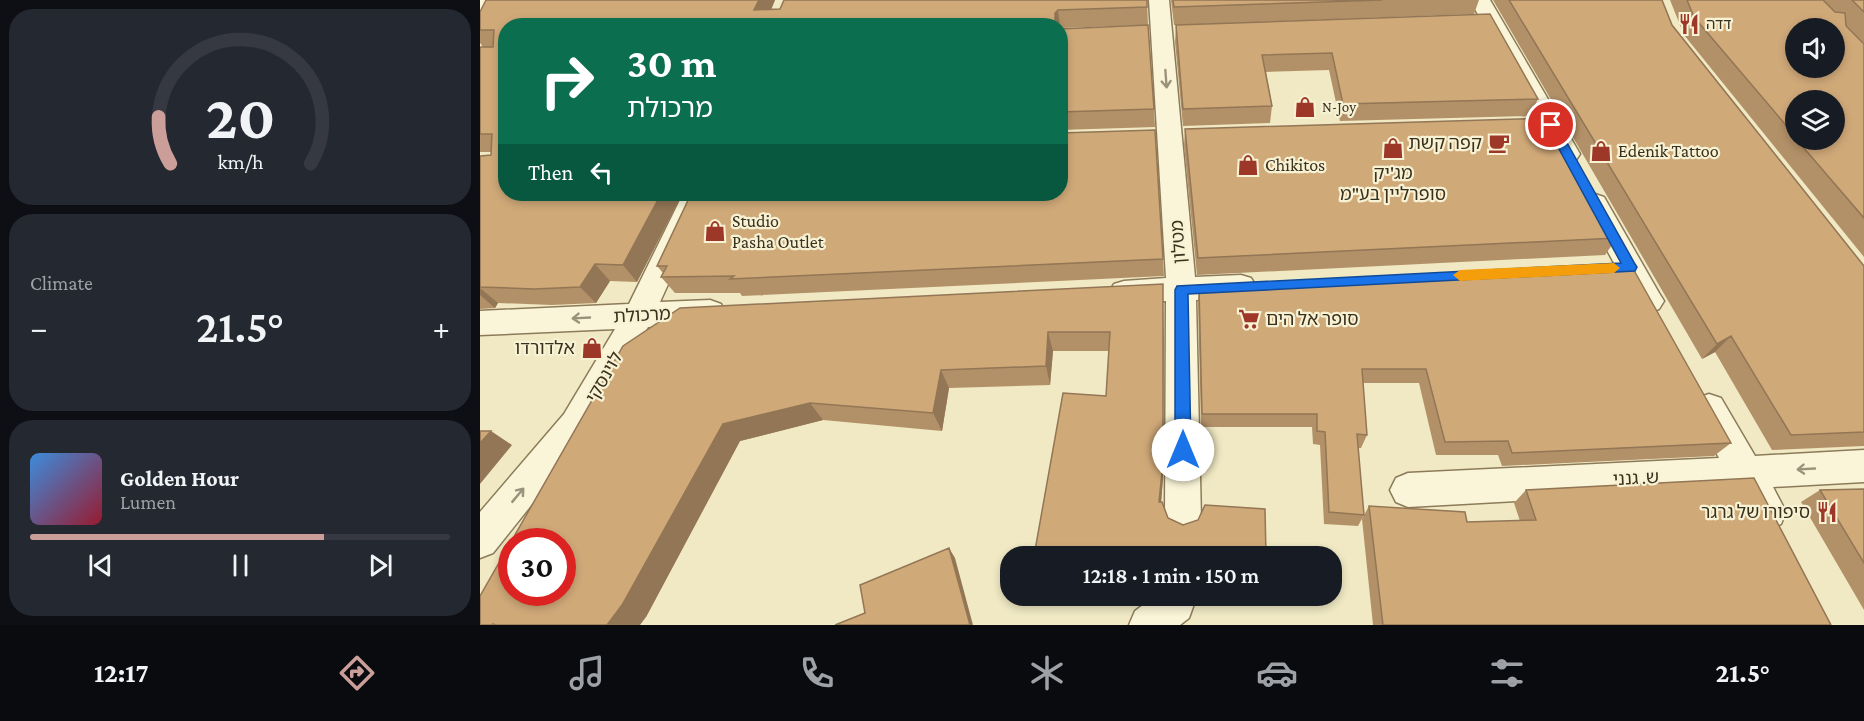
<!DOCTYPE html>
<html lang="en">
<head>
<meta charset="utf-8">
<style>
	:root { --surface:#171b24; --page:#242831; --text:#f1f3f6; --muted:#9ea1a6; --line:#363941; --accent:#cb9e99 }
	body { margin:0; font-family:"Crimson Pro","Noto Sans Hebrew",serif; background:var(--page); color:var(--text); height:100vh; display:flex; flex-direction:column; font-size:22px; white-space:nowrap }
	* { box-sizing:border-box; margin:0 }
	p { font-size:20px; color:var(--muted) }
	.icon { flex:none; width:33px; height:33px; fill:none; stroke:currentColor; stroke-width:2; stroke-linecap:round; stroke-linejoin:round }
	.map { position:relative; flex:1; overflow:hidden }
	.panel { display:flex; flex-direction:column; gap:9px; padding:9px; background:#0d0f14; width:480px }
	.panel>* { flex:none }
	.guide { position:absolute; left:18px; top:18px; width:570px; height:183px; border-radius:24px; box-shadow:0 3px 9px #0003; background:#0b6e4f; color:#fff; overflow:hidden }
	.tools { position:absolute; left:1305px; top:18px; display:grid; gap:12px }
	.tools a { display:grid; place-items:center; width:60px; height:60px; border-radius:50%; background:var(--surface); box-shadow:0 3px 9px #0003; font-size:30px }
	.speed { position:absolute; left:18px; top:528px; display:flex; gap:12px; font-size:30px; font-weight:700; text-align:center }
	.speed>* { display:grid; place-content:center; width:78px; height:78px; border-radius:50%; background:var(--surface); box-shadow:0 3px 9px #0003; line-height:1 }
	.speed .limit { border:9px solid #d22; background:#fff; color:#111 }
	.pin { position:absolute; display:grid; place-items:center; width:51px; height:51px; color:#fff; margin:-26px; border:3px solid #fff; border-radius:50%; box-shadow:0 2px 6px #0007 }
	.me { position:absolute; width:66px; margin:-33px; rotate:0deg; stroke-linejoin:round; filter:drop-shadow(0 0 4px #0008) }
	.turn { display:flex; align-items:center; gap:21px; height:126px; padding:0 30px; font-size:27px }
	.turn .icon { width:78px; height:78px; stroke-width:2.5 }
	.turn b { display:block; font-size:42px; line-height:51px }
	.then { display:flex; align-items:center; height:57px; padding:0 30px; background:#0003; gap:12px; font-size:22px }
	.big { font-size:45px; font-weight:600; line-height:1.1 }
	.panel .widget { flex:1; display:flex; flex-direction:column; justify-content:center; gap:9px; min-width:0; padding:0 21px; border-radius:24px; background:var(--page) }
	.panel .dial { align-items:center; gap:0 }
	.dial svg { height:156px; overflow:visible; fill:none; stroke:var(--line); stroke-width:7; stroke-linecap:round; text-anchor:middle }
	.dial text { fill:var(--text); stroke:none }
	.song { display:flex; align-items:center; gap:18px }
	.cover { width:72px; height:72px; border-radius:9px; background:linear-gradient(135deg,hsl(210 70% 55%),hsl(350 70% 35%)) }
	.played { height:6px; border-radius:3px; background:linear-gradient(90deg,var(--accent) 70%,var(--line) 70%) }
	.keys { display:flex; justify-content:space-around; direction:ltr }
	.heat { display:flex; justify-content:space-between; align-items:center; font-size:33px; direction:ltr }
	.trip { position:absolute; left:520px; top:546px; width:342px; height:60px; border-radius:24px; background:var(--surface); box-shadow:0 3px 9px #0003; font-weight:600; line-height:60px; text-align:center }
	.tab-bar { display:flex; height:96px; justify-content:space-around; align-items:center; background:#090b0e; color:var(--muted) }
	.tab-bar .icon { width:42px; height:42px }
	.tab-bar .selected { color:var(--accent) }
	.tab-bar b { font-size:27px; color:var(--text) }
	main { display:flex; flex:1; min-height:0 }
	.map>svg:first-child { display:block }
</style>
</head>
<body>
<main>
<section class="panel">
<div class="widget dial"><svg viewBox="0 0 100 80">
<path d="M14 69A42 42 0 1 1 86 69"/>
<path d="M14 69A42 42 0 0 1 8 45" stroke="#cb9e99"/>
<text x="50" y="56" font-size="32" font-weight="700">20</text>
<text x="50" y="72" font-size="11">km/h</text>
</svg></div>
<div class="widget"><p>Climate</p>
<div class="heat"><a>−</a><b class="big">21.5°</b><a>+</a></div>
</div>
<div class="widget">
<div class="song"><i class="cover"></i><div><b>Golden Hour</b><p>Lumen</p></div></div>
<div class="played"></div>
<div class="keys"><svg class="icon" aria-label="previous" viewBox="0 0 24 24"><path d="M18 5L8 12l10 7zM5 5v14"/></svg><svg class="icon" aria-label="pause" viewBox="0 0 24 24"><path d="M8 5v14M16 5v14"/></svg><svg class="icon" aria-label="next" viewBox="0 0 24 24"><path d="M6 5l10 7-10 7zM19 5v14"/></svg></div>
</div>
</section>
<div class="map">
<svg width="1384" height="625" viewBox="0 0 1384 625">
	<rect width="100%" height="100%" fill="#f0e9c4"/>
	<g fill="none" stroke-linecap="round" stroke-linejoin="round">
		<defs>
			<path id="minor" d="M669,0h20l26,277 46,-2 10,3 5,8 -5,8 -10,3 -45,3 5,220 -5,12 -13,5 -13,-5 -5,-12 1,-219 -42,2 -10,-3 -5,-8 5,-8 10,-3 42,-3z
				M990,0h20l90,154 -4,6 -9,3 -9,-3z
				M203,194h26l-49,108 50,-2 11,4 4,8 -4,8 -11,4 -62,3 -60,107 -95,119 -13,5v-46l84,-98 51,-85 -135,6v-24l149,-7z
				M1115,194l9,3 55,96 5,8 -5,8 -10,4 -10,-4 -57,-105 4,-7z
				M1229,394l12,4 34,58 109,-6v32l-91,5 13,25 -5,12 -13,5 -13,-5 -19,-35 -328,18 -12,-5 -6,-12 6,-12 12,-5 311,-15 -26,-50 4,-10z
				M675,596h36l3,8 -5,14 -9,7h-51l6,-14z"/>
			<path id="tertiary" d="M0,0h15l-7,13 -8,2z"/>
		</defs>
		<!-- minor casing -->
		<use href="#minor" stroke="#8c7b5a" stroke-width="3"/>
		<!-- tertiary casing -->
		<use href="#tertiary" stroke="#8c7b5a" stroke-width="3"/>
		<!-- minor -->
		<use href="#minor" fill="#faf5d8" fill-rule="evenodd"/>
		<!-- tertiary -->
		<use href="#tertiary" fill="#faf5d8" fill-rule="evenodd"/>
	</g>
	<!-- wall -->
	<path fill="#b39168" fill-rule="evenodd" d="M295,0l-4,10 376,-10 1,25 -88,3v-2h-554v168h176l-45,88 -27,-1 -14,22 -44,2 -54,-2 -3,5 -15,1v-153l11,-1v-3h-11v-105h3l-3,-4v-33z
		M691,0h308l-5,14 -300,11z
		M1013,0h169l10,25 192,241v180l-92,4 -57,-98 -13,7z
		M1190,0h194v44l-18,-19 18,19v213l-180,-222zM1316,100l38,40h-38z
		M1010,14l48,85 -8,17 -190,5 -11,-51 -63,2 6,34 -2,17 -87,3 -8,-84 1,-17z
		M580,29l94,80 1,18 -95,3z
		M705,129l432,109 -12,17 -408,20 -13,-129z
		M683,259l1,17 -422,20 -2,-3h-65l-14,-16 2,-4 -6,-7z
		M683,284v194l-2,24 7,16 15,7 82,-16 -231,47 72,-160 3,-45h-56l-3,34 -101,3 -7,43 -119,-11 -83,21 -94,176 -23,-271z
		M719,287l532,156 -17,13 -212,10 -4,-11h-62l-17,-72h-56l4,52 -6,13h-3l6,67 -6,11 -34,-2 -4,-79 -7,-1 -1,-17h-111l-3,-125z
		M1384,489v121l-63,-108 19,-12z
		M1046,490l305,135h-458l-11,-106 7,-13 98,16 53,-1 -6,-18z
		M555,596h117l-8,6z"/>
	<!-- shaded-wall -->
	<path fill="#927655" d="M279,0h16l-11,26 -10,-16z
		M578,10l2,16h-5v-13z
		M181,194h21l-45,88 -14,-17z
		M115,264l15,17 -14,22 -16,-16z
		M0,288l18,15 -3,5 -15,-13z
		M684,303l-1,175 -3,39 -1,-15z
		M568,332l5,19 -3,34 -4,-19z
		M1251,336l-16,16 -13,7 15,-15z
		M461,370l8,18 -7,43 -9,-18z
		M330,403l13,17 -83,21 -94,176 -6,8h-33l116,-201z
		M11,431l21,14 -32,39v-41z
		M469,548l6,10 18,67h-3z
		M663,596h9l-8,6z"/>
	<!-- building -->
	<path fill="#d0a979" stroke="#927655" stroke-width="1.5" fill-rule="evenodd" d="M6,0h273l-5,10 26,-1 4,-9h363v7l-89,3 -3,3v13h-549v168h155l-38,71 -28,-1 -15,23 -46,2 -54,-2v-131l11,-1 1,-21h-12v-87h13l1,-17h-14v-18z
		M693,0h209l-208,7z
		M1029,0h153l10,25 192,241v166l-73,3 -60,-99 -14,8z
		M1207,0h136l12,12 10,1 1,13 18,18v174l-67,-78h37v-40h-38v37l-102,-120zM1316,28h38v40h-38z
		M1372,0h12v12z
		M1010,14l48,85 -195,5 -11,-51 -70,2 10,51 -89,3 -7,-84z
		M668,25l6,84 -94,3v-83z
		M1069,118l68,120 -419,20 -13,-129z
		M675,130l8,129 -433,20 4,-3 -73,1 6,-11h-10l34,-72h369v-61z
		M1151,265l100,178 -219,10 -4,-12 -63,1 -19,-73h-64l5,66 -10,-1 7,81 -35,-3 -4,-80 -8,-1v-17h-115l-3,-127z
		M683,284v178l-4,40h3l6,16 15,7 15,-5 7,-15 60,4 1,47h-232l29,-163 43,3 4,-64h-62l-2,34 -105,4 -8,43 -123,-10 -87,21 -101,181 -15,20h-111l-3,-1v1h-13v-29l143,-250 57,-38zM32,542h50v50h-50z
		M0,431h11l-11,12z
		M1274,478l77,147h-448l-14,-119 96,6 2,10 69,-2 -10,-30z
		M1384,489v74l-44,-73z
		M469,548l21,77h-135l30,-12 -5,-28z"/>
	<!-- one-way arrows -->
	<defs><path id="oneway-shaft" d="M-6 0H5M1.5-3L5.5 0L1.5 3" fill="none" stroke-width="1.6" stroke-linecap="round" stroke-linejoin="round" transform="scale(1.5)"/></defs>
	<g stroke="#9a927b">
		<use href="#oneway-shaft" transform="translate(686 79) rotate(86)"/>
		<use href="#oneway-shaft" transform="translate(101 318) rotate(177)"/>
		<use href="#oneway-shaft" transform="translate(1326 469) rotate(177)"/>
		<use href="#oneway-shaft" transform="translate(38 495) rotate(-50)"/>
	</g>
	<!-- route -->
	<path fill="#1a73e8" stroke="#114b97" stroke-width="1.5" d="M1071,122l6,3 78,139 2,3 -2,4 -447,23 3,156 -3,5 -5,2 -6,-2 -2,-5v-160l2,-4 444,-23 -75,-138z"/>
	<!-- slow -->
	<path fill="#f59e0b" d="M1134,263l6,5 -6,5 -154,8 -7,-6 7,-5z"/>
	<!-- icons -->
	<defs>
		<symbol id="restaurant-bare" viewBox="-9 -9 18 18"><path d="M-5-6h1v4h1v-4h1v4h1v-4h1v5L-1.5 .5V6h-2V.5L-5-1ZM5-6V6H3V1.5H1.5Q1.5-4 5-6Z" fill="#9d3727" stroke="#f7f2d4" stroke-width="2.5" paint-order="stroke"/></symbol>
		<symbol id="shop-bare" viewBox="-9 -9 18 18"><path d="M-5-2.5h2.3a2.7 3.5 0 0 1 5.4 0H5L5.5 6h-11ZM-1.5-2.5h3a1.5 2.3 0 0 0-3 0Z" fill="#9d3727" stroke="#f7f2d4" stroke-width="2.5" paint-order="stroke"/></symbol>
		<symbol id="cafe-bare" viewBox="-9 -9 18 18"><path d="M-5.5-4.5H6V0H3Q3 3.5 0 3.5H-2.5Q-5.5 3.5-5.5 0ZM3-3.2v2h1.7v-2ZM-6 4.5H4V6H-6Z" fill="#9d3727" stroke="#f7f2d4" stroke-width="2.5" paint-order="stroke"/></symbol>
		<symbol id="supermarket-bare" viewBox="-9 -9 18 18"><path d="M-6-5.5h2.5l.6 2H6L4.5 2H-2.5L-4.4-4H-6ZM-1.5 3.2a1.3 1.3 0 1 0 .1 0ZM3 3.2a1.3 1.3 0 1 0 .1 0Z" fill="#9d3727" stroke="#f7f2d4" stroke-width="2.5" paint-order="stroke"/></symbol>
	</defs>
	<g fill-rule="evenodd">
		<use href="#restaurant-bare" x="1194" y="9" width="30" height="30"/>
		<use href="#shop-bare" x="810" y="92" width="30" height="30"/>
		<use href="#cafe-bare" x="1004" y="128" width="30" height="30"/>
		<use href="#shop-bare" x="898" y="133" width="30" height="30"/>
		<use href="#shop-bare" x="1106" y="136" width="30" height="30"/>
		<use href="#shop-bare" x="753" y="150" width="30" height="30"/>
		<use href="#shop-bare" x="220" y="216" width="30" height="30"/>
		<use href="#supermarket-bare" x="754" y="304" width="30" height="30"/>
		<use href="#shop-bare" x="97" y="333" width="30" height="30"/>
		<use href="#restaurant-bare" x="1332" y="497" width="30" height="30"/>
	</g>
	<g text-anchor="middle" stroke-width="4.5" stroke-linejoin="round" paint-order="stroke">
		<!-- far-poi labels -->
		<g font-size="15" fill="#3b301e" stroke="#f7f2d4" text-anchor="start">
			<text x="1226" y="29">דדה</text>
			<text x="842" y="112">N-Joy</text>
		</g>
		<!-- poi labels -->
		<g font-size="18" fill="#3b301e" stroke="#f7f2d4" text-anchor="start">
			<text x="1002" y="149" text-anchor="end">קפה קשת</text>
			<text x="1138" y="157">Edenik Tattoo</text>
			<text x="785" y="171">Chikitos</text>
			<text x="913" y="179" text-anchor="middle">מג'יק<tspan x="913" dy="21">סופרליין בע"מ</tspan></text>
			<text x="252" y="227">Studio<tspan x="252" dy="21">Pasha Outlet</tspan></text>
			<text x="786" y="325">סופר אל הים</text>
			<text x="95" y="354" text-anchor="end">אלדורדו</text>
			<text x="1330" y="518" text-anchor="end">סיפורו של גרגר</text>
		</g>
		<!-- street labels -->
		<g font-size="18" fill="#3b301e" stroke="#f7f2d4">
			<text transform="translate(698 242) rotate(-94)" y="6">מטלון</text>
			<text transform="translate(162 315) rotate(-3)" y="6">מרכולת</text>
			<text transform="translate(124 377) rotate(-60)" y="6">לוינסקי</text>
			<text transform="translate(1156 478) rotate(-3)" y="6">ש. גנני</text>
		</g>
	</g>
</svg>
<div class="tools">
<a><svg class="icon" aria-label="sound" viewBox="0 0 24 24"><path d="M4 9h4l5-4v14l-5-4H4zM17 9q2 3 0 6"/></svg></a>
<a><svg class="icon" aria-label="layers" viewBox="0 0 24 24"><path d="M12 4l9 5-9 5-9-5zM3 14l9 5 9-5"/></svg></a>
</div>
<div class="speed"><div class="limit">30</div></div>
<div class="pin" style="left:1071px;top:125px;background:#d93025"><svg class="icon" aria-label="arrive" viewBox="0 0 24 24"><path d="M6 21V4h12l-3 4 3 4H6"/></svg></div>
<svg class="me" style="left:703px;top:450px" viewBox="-20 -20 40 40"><circle r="19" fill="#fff"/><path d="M0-13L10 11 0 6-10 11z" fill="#1a73e8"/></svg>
<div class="trip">12:18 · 1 min · 150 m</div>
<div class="guide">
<div class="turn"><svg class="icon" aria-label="right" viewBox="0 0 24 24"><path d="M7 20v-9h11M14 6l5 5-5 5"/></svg><div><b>30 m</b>מרכולת</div></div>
<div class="then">Then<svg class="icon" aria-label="left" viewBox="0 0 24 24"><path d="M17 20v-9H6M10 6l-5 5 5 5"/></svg></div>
</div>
</div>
</main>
<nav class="tab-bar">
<b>12:17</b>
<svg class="icon selected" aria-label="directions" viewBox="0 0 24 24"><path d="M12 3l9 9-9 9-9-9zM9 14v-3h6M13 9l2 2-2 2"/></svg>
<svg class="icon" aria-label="music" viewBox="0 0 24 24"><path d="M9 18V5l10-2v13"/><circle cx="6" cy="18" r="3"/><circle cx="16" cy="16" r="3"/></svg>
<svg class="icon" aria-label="phone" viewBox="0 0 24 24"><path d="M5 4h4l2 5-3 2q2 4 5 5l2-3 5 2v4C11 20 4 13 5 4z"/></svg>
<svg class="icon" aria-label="climate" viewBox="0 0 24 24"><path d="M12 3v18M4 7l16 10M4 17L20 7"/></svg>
<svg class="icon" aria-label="car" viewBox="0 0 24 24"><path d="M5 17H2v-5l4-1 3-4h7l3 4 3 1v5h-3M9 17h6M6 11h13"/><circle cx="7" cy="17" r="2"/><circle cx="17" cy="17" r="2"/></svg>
<svg class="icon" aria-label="filters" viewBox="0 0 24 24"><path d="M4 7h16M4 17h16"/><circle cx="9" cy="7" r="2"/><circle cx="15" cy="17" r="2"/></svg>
<b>21.5°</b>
</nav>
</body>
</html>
